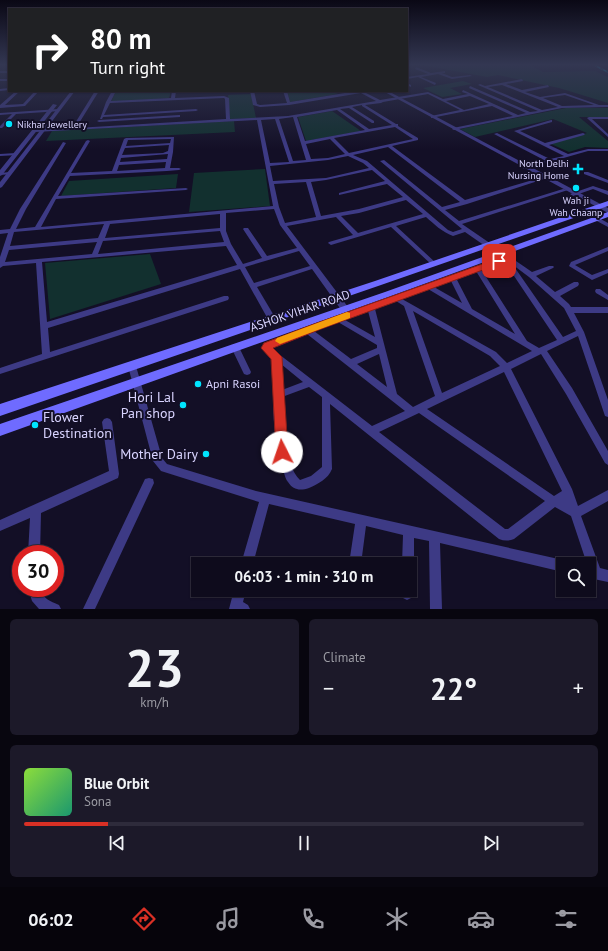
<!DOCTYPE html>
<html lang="en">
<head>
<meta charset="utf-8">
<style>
	:root { --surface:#0e0b1c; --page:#1c1929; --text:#f1f3f6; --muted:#9b9ba3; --line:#2e2b3b; --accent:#d93025 }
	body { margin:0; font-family:"PT Sans",sans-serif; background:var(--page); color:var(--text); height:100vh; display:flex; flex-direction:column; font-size:15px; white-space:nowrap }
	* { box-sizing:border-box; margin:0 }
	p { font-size:13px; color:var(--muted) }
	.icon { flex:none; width:22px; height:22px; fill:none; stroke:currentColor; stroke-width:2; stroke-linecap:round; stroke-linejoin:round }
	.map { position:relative; height:609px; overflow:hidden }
	.sheet { display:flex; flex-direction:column; gap:10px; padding:10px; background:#08060f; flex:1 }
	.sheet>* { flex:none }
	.guide { position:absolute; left:8px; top:8px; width:400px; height:84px; border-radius:0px; box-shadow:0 1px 3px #0004,0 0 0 1px var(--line); background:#202124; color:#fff; overflow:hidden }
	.tools { position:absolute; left:556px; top:557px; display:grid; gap:8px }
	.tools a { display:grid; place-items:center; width:40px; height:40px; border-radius:0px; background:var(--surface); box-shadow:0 1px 3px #0004,0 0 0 1px var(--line); font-size:20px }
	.speed { position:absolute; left:12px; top:545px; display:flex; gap:8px; font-size:20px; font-weight:700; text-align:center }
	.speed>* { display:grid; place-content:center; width:52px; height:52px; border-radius:50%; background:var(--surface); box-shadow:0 1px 3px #0004,0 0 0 1px var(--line); line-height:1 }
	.speed .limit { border:6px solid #d22; background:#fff; color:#111 }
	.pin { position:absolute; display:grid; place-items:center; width:34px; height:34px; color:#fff; margin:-17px; border-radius:8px; box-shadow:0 2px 6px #0006 }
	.me { position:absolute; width:44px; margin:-22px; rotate:356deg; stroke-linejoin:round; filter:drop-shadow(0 0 3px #0008) }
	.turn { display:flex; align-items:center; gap:14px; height:84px; padding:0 16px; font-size:18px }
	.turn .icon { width:52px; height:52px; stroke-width:2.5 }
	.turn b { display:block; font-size:28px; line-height:34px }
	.big { font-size:30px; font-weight:800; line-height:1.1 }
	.sheet .widget { flex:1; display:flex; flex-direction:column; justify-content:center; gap:6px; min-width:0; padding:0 14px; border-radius:6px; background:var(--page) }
	.sheet .dial { align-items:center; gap:0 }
	.dial b { font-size:52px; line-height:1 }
	.song { display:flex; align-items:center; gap:12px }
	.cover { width:48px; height:48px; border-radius:6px; background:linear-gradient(135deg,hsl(90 70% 55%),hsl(160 70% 35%)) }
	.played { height:4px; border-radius:2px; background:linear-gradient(90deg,var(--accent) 15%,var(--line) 15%) }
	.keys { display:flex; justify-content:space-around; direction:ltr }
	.heat { display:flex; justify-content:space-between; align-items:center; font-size:22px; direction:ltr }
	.sheet .tiles { flex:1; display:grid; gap:10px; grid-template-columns:1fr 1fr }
	.widget:last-child { grid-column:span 2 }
	.trip { position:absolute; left:191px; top:557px; width:226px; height:40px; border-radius:0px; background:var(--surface); box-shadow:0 1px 3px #0004,0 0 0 1px var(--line); font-weight:800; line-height:40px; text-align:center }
	.dock { display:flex; height:64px; justify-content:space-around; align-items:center; background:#06040b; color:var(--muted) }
	.dock .icon { width:28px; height:28px }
	.dock .active { color:var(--accent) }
	.dock b { font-size:18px; color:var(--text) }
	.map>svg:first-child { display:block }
</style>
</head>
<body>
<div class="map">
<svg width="608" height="609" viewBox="0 0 608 609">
	<rect width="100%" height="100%" fill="#130f26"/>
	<!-- green -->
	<path fill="#12302f" d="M422,65h108l13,7 52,-1 13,6v26l-49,-15 -61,-13 -11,2z
		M463,81l9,3 -22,4 12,6 -20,3 -19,-9z
		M116,91h55l-2,7 -58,4z
		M287,91h42l9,3 -48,8z
		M251,94l5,24 -26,1 -2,-24z
		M566,108h42v9h-29l29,24v7l-23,-1 -16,5 -18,-8 36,-11 -34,-14 -78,18 -15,-8z
		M332,111l29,20 -55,10 -8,-24z
		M234,121l1,11 -189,9 6,-10z
		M265,169l5,37 -81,6 5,-39z
		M178,174l-2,14 -115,8 8,-15z
		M150,254l11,30 -111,35 -5,-56z"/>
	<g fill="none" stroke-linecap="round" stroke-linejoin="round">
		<!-- minor -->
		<path fill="#3d3a85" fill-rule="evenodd" d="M407,65h4l-4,2z
			M416,67l15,6 14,-2v2h-3l10,4 18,-2 2,1 -20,3 -14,-5 -17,3 15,6 -1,2 -17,-8 -11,2v-2l21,-3 -13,-5z
			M0,71h9v2h-9z
			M0,79h9v2h-9z
			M522,79l1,2 -17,3 16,6 26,-5 1,2 -24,5 15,5 25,-4 34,12h9v2l-46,1 -108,22 -2,-1 1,-1 60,-12 -21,-10 -61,12v-2l29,-6 -32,-16 -45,8 -2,1 -16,2 31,19h2v2l20,12v2l-26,6 73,54 78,-23 4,1 -80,26 -22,6 14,11 104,-32 5,1 -106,34 70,48 17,-6h4l1,1 -1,1 -17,8 19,16 19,-10h4l1,2 -1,2 -18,10 9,8 2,3h37v6h-34l10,19 24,68v17l-3,-1 -1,-3 -26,-77 -31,15 25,37 36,63v14l-3,-2 -39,-69 -25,-40 -30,15 61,120 6,17 30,-16v11l-27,15 19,52 8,2v12l-19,-4v-14h-2l-16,-48 -16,-9 -41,32c-5,2 -10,2 -15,0l-169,-135 2,65c-4,10 -14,15 -23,19 -9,3 -16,2 -21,-6 -2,-2 -3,-6 -4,-9 -13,-34 -11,-79 -11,-115l-11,-10 4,-5 38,-14v-1h4l187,-68h4l12,4 -46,-32 -12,4c-11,-4 -19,-12 -27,-19l-30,9 40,37 1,1 -1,1h-4l-41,-38 -60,18 -3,-2 1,-1 24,-7 -17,-18 -49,9 61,81 1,2 -1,2h-6l-30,-42 -55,18 19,32 -1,2h-6l-29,-52 -192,59 2,24 174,-56h4l1,2 -1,2 -228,74v-6l42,-14 -6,-91 -33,3 -3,2v-11l8,-24 -8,1v-4l10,-1 10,-20 43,-67 3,1 -40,66 -10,20 19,-2 51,-86 2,-1 2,1 -19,32 41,-2 12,-32 2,-1 48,-1 -1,15 -3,16h9l2,1 -2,1 -12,1 -97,5 -12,20 128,-8 2,1 -2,1 -130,9 -15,28 232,-21 -16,-86 -222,12 -2,-1 2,-1 37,-2 23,-37h4l-23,37 150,-9 -1,-20 -1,-1 -114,5 -6,12 92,-6 2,1 -2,1 -93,6 -1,2h-2l6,-17 6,-11h4l-5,10 60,-3 1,-7h4l-1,7 49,-2 5,2 1,21 58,-3 88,-15 -15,-8 -72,12 -29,2 -7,-2 -3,-14h4l3,13 3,1 27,-2 -4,-12h4l3,11 67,-11h5l18,9 48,-8 15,7 25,-5 -6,-2 1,-2 55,25 8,-2 -57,-25 1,-2 60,26 8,-1 -60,-26 2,-1 5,2zM502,85l56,22 -16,3 -54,-23zM565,95l29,10 -32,1 -19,-8zM470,96l19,8 -25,6 -18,-9zM362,105v1l30,19 -23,4 -29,-20 9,-1 23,15h2v-2l-22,-14zM337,110l28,20 -60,11 -8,-24zM293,117l13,43 -13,1 -14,-42zM275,119l14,43 -19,1 -9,-43zM395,127l18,12 -64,14 -15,-15zM171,139l-1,4 -44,3 2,-6zM330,139l15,15 -17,4 -17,1 -5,-15zM169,145l-1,6 -5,2 -41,2 3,-7zM388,147l72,55 -18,5 -58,-47 -4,1 82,68 -9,3 -5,-2 -81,-69 -14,-6zM168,154l-1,5 -47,3 1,-4zM348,156l15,7 6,5 -43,10 -53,3 -3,-15 58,-6zM166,162l-1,6 -48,3 2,-6zM372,170l13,11 -46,12v2l48,-11 16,13 -44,12 -38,7 -10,-34 15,-2zM306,182l10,35 -31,6 -6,-16 -5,-23zM406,200l17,14 -65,19 -17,-17 18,-3zM274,209l6,16 17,23 -30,8 -19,-28h-4l-1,1 19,29 -19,6 -12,-20 -5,-13v-18zM220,214v14l-115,10 5,-14zM104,224l-6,14 -88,8 4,-14zM220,231l4,11 -126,12 5,-13zM97,242l-5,12 -87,8 4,-12zM226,246l11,19 -190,57 -5,-60zM299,251l11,15 -56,17 -9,-16zM497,263l11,4 49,73 -18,8 -12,-7 -46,-72zM513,265l16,12 35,31 12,23 -13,6zM476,271l39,63 -43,-25 -16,-31zM451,281l11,22 -28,-16zM428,289l104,62 -25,12 -11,-11 -94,-53zM396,301l8,5 31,90 -22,11 -16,-13 -22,-85zM368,311l7,26 -30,-17zM413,311l77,45 10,10 -58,27zM338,322l39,23v3l-26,11 -37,-28zM307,334l98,77 -33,15 -101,-78zM379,354l8,33 -30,-23zM281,364l22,18 -21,8zM504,372l58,119 -8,5 -127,-87zM309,387l13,10v70l-11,9 -11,4c-16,-15 -17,-61 -18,-83zM419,413l126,88 -37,28h-3l-126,-97z
			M407,83l4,2v2l-4,-2z
			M9,88v2l-9,1v-2z
			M16,91h4l-15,14 18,-1 12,-13h4l-14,15 -25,2v-3z
			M59,109l1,2 -44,3 -14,14h-2v-2l12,-12 -12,1v-2z
			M179,115h1v2l-81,5 -2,-1 2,-1z
			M589,117h19v2h-16l16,15v3l-20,-18 -1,-1z
			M551,120h1v2l-32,9 25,12 38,-10 2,1 -1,1 -35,10 19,9 20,-5h20v2h-20l-63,18h-2v-2l23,-6 -52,-27 3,-1 53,26 14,-3 -50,-25z
			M16,153h2v2l-18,1v-2z
			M10,172l2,1v1l-12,1v-2z
			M584,172h4l20,8v3l-24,-9z
			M593,186l15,5v4l-15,-6 -20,7 -3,-2z
			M597,217l11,6v4l-13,-7 -1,-1z
			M608,247v4l-33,14 17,10 16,-6v4l-16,7 -23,-14 2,-4z
			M596,289h4l8,6v5l-12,-7 -1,-2z
			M235,344l3,1 13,27 -1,2 -3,1 -3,-1 -1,-2 -12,-25 1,-2z
			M132,363l3,1 1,2 26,92 5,6 89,27 307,69 4,2 1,2h-5v8l-123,-29 2,66h-12l-1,-68 -15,-3v26l-2,4 -2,1v-5h-8l1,-29 -37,-9 -5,38h-12l6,-40 -86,-20 -16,60h-12l18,-62 -98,-31 -8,-10 -25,-95 1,-2z
			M107,418l3,1 2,3 7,52 -1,4 -77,35 -1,41h-12l2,-36 -30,13v-11l109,-49 -7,-49 2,-3z
			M149,478l4,1 1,4 -59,126h-12l62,-130z
			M410,585c4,4 3,9 1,13l-4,2 -4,-2 -2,-8h9z
			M28,588h12c3,11 10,13 19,17l2,4h-22l-7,-8z
			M234,590h12l-3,12 5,3 2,4h-21z"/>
		<!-- tertiary -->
		<path fill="#3d3a85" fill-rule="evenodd" d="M71,91h4l-73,96 -2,1v-6z
			M383,91h5l220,117v5z
			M53,104l4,1 -55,70 -2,1v-6z"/>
		<!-- secondary -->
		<path fill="#6f6bff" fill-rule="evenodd" d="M608,201v5l-227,79 -381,131v-12l375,-123z
			M608,212v5l-217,79 -391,140v-12l385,-132z"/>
		<defs>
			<path id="rail" d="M594,65l14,7"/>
		</defs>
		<!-- rail casing -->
		<use href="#rail" stroke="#00e5ff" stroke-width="1.5"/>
		<!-- rail -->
		<use href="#rail" stroke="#130f26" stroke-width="1" stroke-dasharray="3.5" stroke-linecap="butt"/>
	</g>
	<!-- sky -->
	<linearGradient id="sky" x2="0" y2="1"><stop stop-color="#0a0815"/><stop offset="0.43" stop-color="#333752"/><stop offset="1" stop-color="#333752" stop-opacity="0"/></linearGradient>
	<rect width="608" height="150" fill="url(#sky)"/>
	<!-- route -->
	<path fill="#d93025" stroke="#8d1f18" d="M499,258l3,1v4l-181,66 -48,19 9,9 6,95 -2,4 -4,2 -4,-2 -2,-4 -5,-93 -10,-11 3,-5 50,-19z"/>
	<!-- slow -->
	<path fill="#f59e0b" d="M347,312l3,1v5l-70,26 -5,-3 2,-3z"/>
	<!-- markers -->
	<g fill="#00e5ff" stroke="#130f26" stroke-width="1.5">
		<circle cx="9" cy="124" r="4"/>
		<path d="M576 163h4v4h4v4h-4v4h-4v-4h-4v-4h4z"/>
		<circle cx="576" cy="188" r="4"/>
		<circle cx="198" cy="384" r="4"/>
		<circle cx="183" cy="405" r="4"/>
		<circle cx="35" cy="425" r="4"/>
		<circle cx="206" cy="454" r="4"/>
	</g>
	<g text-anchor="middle" stroke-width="4" stroke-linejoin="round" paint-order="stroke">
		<!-- far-poi labels -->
		<g font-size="10" fill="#d9d4ff" stroke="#130f26" text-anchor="start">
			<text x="17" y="128">Nikhar Jewellery</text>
			<text x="569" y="167" text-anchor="end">North Delhi<tspan x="569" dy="12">Nursing Home</tspan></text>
			<text x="576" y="204" text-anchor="middle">Wah ji<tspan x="576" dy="12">Wah Chaanp</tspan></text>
		</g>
		<!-- street labels -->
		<g font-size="12" fill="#d9d4ff" stroke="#130f26">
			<text transform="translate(300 311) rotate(-19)" y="4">ASHOK VIHAR ROAD</text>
		</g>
		<!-- poi labels -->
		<g font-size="12" fill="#d9d4ff" stroke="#130f26" text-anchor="start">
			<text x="206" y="388">Apni Rasoi</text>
		</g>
		<!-- near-poi labels -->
		<g font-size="14" fill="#d9d4ff" stroke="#130f26" text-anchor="end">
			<text x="175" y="402">Hori Lal<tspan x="175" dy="16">Pan shop</tspan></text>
			<text x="43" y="422" text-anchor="start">Flower<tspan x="43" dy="16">Destination</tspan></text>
			<text x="198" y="459">Mother Dairy</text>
		</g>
	</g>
</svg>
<div class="tools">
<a><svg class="icon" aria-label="search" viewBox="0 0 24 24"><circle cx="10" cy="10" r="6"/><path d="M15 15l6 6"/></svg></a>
</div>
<div class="speed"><div class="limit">30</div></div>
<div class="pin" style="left:499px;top:261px;background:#d93025"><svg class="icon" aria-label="arrive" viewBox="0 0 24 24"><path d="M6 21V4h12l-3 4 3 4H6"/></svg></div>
<svg class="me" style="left:282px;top:452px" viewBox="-20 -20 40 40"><circle r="19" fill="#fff"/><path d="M0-13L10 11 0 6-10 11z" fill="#d93025"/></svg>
<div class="trip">06:03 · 1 min · 310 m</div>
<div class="guide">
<div class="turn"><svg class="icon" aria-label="right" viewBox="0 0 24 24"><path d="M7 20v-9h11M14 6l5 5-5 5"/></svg><div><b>80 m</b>Turn right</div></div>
</div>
</div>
<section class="sheet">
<div class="tiles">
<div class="widget dial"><b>23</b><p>km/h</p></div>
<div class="widget"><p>Climate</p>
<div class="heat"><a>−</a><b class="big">22°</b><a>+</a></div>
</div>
<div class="widget">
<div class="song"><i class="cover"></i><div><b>Blue Orbit</b><p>Sona</p></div></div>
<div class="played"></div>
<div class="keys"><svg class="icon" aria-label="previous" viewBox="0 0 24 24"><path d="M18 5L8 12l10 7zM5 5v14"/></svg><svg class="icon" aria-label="pause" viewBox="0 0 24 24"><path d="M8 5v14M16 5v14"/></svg><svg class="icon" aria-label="next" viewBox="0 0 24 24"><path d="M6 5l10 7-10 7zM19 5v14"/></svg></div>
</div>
</div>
</section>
<nav class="dock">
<b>06:02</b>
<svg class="icon active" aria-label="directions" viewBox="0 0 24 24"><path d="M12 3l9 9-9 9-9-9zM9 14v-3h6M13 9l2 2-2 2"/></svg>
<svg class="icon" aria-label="music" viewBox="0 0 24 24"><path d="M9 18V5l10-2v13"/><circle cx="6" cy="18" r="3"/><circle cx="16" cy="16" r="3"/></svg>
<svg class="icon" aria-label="phone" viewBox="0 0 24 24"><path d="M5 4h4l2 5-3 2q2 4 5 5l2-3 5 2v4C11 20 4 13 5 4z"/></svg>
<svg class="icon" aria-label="climate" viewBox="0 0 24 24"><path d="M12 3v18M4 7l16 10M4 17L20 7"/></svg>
<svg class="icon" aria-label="car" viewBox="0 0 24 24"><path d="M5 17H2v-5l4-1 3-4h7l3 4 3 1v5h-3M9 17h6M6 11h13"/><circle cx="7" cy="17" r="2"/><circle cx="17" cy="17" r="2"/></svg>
<svg class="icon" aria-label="filters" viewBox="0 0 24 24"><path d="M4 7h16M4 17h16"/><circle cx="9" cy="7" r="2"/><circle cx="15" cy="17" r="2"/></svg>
</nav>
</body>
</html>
